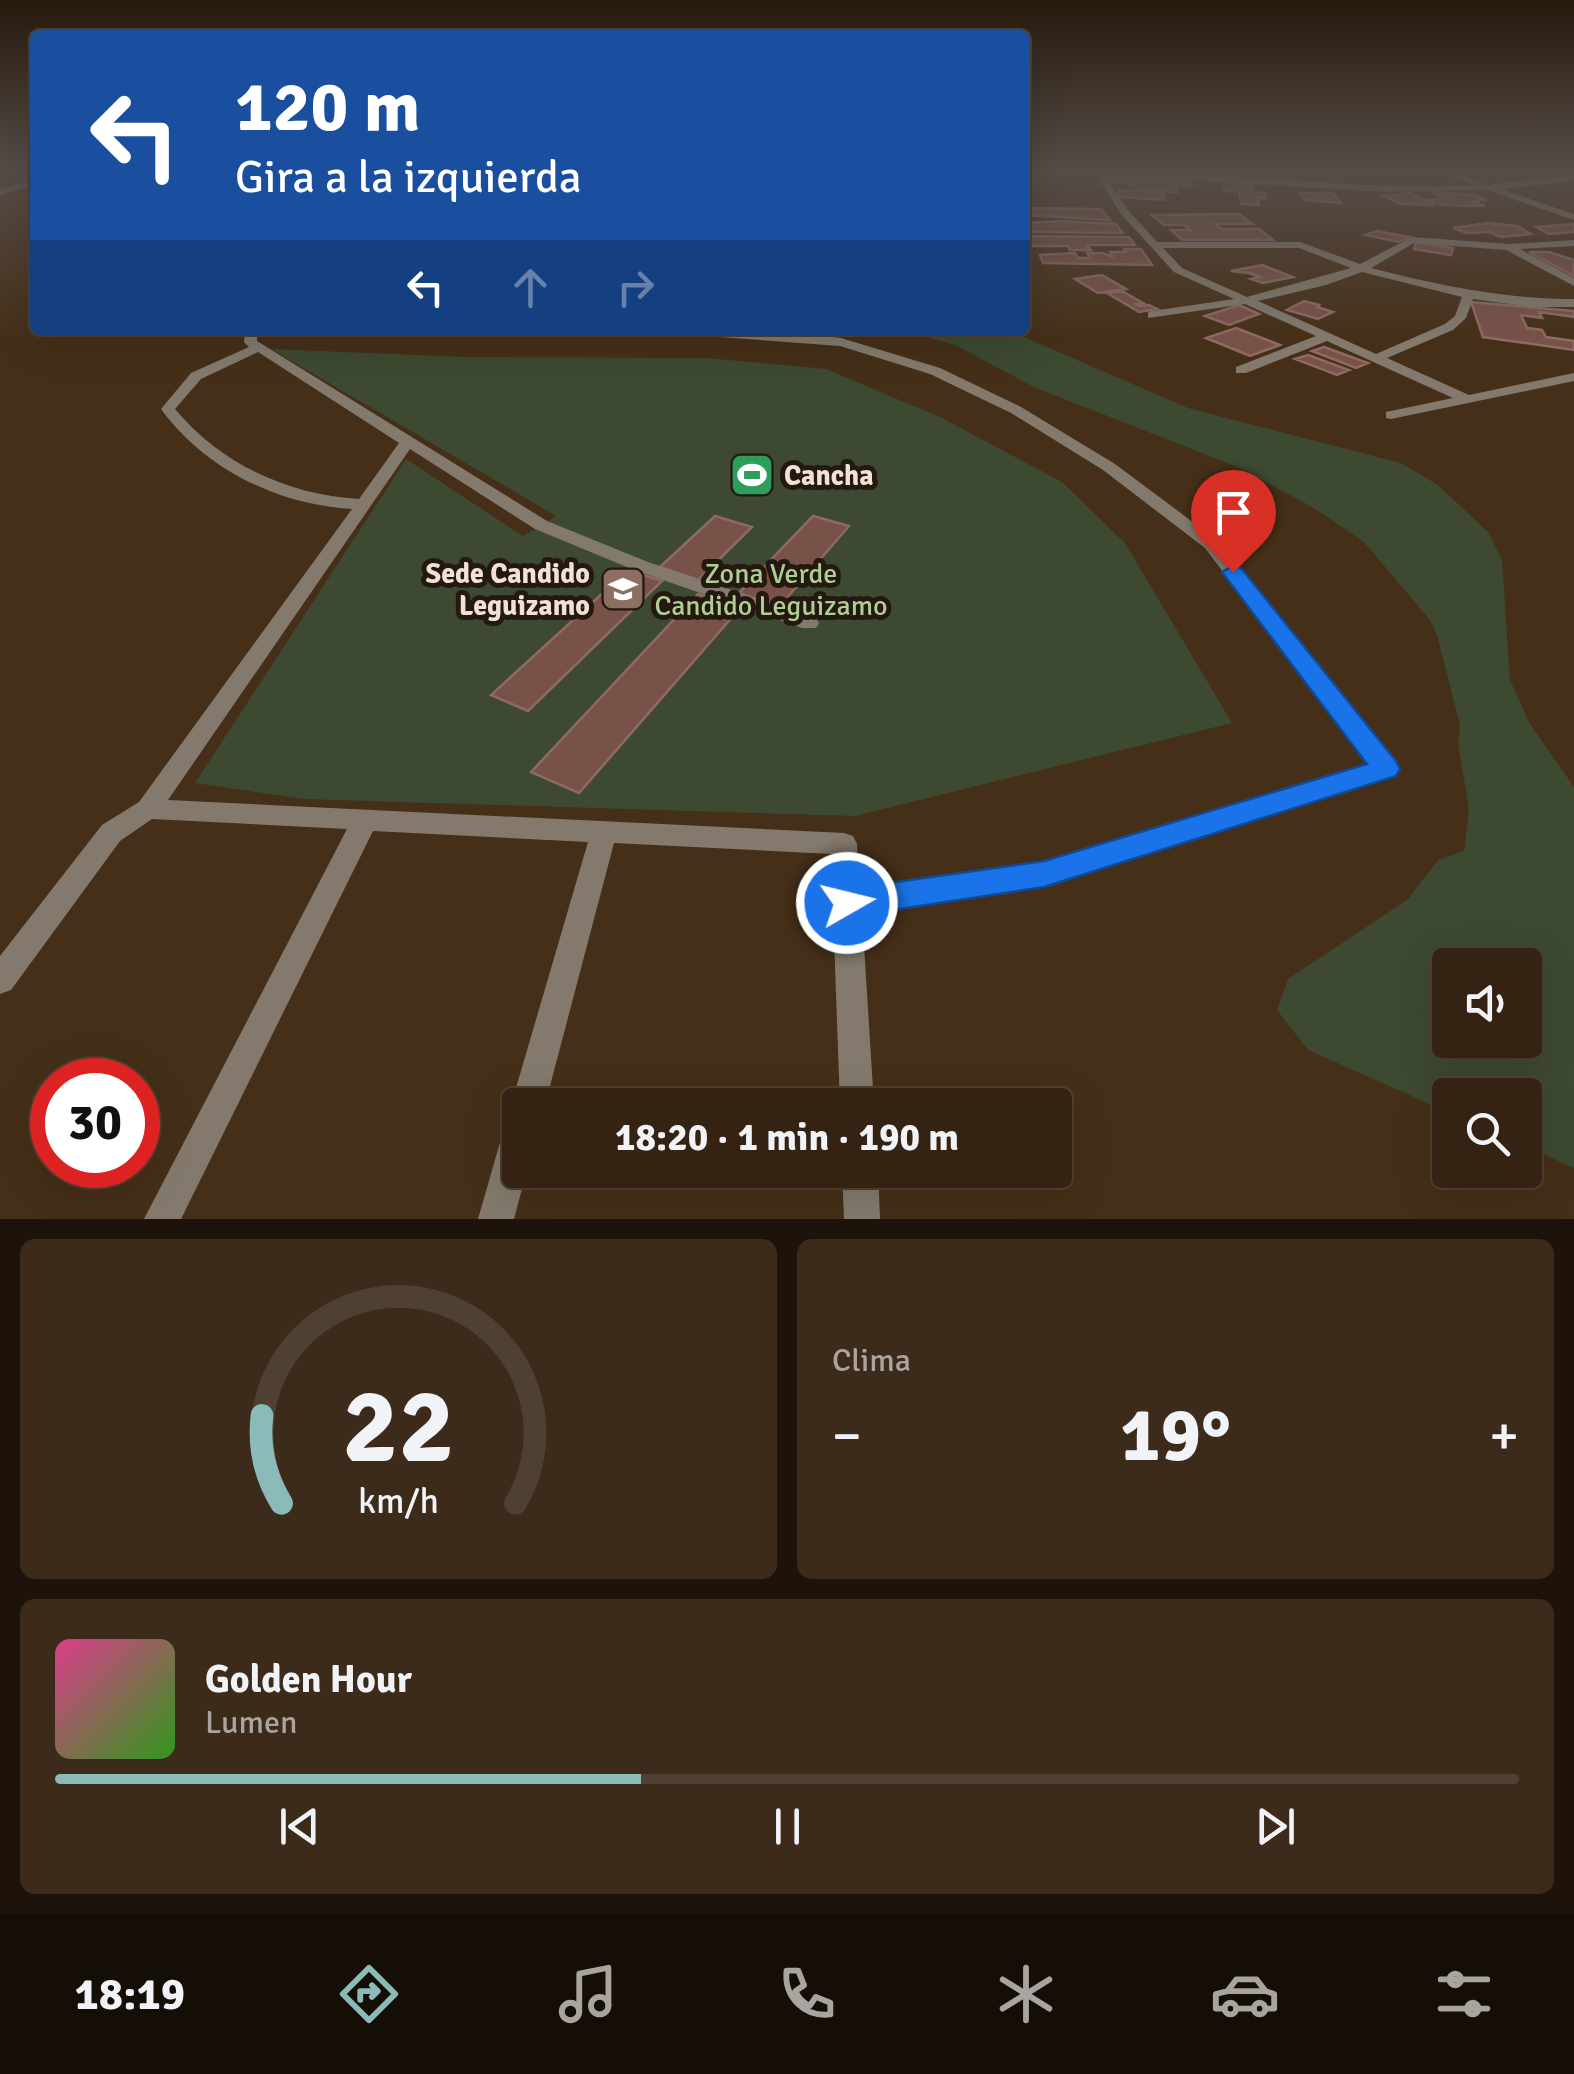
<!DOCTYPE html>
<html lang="es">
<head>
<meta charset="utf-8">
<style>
	:root { --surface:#342312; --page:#3c2b1b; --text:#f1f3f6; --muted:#a9a49f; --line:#4e4032; --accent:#8bbbb9 }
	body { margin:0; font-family:Signika,sans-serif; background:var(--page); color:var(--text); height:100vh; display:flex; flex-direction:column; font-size:38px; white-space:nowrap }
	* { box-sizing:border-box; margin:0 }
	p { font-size:32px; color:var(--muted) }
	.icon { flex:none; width:55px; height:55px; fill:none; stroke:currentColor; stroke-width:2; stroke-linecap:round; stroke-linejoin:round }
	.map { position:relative; height:1219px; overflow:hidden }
	.panel { display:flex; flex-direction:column; gap:20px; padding:20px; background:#1d130a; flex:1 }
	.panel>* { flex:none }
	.top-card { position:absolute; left:30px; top:30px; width:1000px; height:305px; border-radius:10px; box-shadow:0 10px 40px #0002,0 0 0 2px var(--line); background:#1a4fa0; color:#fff; overflow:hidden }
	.buttons { position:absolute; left:1432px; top:948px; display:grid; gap:20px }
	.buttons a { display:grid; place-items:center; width:110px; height:110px; border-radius:10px; background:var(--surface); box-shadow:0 10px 40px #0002,0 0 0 2px var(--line); font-size:50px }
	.speed { position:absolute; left:30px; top:1058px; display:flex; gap:20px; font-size:50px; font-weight:700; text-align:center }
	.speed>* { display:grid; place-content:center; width:130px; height:130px; border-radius:50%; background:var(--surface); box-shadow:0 10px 40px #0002,0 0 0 2px var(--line); line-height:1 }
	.speed .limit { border:15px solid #d22; background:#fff; color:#111 }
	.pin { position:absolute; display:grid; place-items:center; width:85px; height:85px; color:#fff; margin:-102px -42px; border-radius:50% 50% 50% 0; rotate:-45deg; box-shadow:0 0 10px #0007 }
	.pin .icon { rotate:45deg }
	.me { position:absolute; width:110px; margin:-55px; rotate:82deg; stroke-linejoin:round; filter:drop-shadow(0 0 8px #0008) }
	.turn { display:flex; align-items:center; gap:35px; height:210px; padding:0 40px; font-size:45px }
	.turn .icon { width:130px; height:130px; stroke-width:2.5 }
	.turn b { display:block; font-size:70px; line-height:85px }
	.lanes { display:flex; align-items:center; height:95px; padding:0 40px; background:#0003; justify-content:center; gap:50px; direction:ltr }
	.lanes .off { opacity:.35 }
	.big { font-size:75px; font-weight:800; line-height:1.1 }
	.panel .tile { flex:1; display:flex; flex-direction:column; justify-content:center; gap:15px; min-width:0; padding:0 35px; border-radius:15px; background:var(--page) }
	.panel .dial { align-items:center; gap:0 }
	.dial svg { height:260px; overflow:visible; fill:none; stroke:var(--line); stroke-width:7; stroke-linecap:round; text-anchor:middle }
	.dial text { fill:var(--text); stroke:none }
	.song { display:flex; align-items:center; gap:30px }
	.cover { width:120px; height:120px; border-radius:15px; background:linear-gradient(135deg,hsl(330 70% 55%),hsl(110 70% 35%)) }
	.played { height:10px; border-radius:5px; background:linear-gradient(90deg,var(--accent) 40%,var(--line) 40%) }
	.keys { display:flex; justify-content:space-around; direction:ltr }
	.heat { display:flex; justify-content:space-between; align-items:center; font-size:55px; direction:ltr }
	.panel .tiles { flex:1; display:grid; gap:20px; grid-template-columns:1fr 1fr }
	.tile:last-child { grid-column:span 2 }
	.trip { position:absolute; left:502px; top:1088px; width:570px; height:100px; border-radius:10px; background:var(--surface); box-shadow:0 10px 40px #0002,0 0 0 2px var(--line); font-weight:800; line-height:100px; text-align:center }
	.menu { display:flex; height:160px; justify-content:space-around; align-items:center; background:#150e07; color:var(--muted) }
	.menu .icon { width:70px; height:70px }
	.menu .selected { color:var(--accent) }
	.menu b { font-size:45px; color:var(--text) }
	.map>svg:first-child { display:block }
</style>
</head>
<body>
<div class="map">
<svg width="1574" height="1219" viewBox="0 0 1574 1219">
	<rect width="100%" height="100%" fill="#452f18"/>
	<!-- green -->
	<path fill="#3d4930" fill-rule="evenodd" d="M901,330h107l180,78 213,55 37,22 51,48 13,27 8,120 20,44 44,63v381l-49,-22v-51h-75v18l-142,-63 -31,-40 11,-31 119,-79 31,-40 26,-9 5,-42 -11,-66 2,-18 -23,-90 -8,-16 -65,-77 -52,-35 -72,-39 -204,-80 -81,-43zM1450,965h75v75h-75z
		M271,349l195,8 240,1 120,11 116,49 120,64 63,61 107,180 -377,93 -552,-17 -108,-16 211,-324 117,77 33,-20z"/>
	<!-- building -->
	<path fill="#785149" stroke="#8e6a63" stroke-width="2.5" d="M1109,177l80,4 3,5h-16l2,6 -28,-2 -20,-4 -1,-4 -19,-1z
		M1224,182l27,2 2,8 12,1 1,5 -10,-1 3,8 -18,-1 -2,-12 -14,-1z
		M1118,190l44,2 3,8 -46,-3z
		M1432,192l43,3 12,5 -15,1 13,5 -43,-1 -12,-5 14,-2z
		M1299,193h34l8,10 -36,-3z
		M1410,193l25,12 -34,-1 -17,-8z
		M1025,208l76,1 9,11 -85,-5z
		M1239,214l13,10h-37l6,5h38l14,11h-91l-11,-10h19l-6,-5h-20l-12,-10z
		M1063,221l53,3 7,9 -98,-1v-9z
		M1488,223l29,3 14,8 -30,3 -12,-5 -22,1 -14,-5z
		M1574,224v8l-26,2 -12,-7z
		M1377,231l32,6 -10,5 -34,-7z
		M1025,236l104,1 6,8h-48l4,5h-21l-2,-4h-39z
		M1416,242l37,6 -2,7 -37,-6z
		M1124,249h17l11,16 -109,-2 -3,-8 35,-2 3,5h12l-3,-5h15l11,4 -3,-5h16z
		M1529,252h20l25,8v16z
		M1262,265l31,12 -30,6 -12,-4 9,-2 -11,-4 -18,-2z
		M1102,275l24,14 -28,4 -23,-14z
		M1122,291l21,12 -7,1 4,2 9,-1 8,4 -18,3 -32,-19z
		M1304,301l15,4 -2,2 16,5 -15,7 -31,-9z
		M1471,302l103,9v6l-35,-5 3,6 -21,-3 6,13 15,2 4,7 28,4v9l-91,-13z
		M1239,305l20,9 -30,11 -24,-9z
		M1236,328l44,17 -30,11 -44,-18z
		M1324,347l44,16 -12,5 -44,-17z
		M1308,355l41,15 -12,5 -42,-16z
		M715,516l37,11 -54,53 -38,-13z
		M813,516l36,10 -70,81 -40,-14z
		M628,570l34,11 -134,130 -37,-16z
		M698,594l42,14 -161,185 -48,-21z"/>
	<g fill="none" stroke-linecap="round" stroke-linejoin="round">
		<!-- street -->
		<path fill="#837a6d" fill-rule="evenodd" d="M1073,171c133,-6 267,22 401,14l-37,-14h11l40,14 86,-10v6l-73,8 73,25v6l-87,-30 -100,2 -283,-17 24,35 29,32h143l60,22 52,-27 98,7 64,-4v6l-54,3 54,29v8l-68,-36 -92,-7 -43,25c67,17 133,31 203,31v8h-42l-59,-8 -7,19 -13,12 -66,28 82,37 105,-22v8l-183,38 -5,-1v-6l67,-14 -126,-57 -81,32h-10v-6l80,-31 -71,-32 -97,14v-6l4,-1 82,-12 -60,-27 -53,-58 -25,-40zM1163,248h136l52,20 -104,29 -65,-29zM1362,272l100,25 -7,19 -10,8 -69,30 -118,-53 68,-16z
			M35,179v6l-35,10v-6z
			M245,330h12v11l290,180 101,41 168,56 3,5 -3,5h-14l-168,-58 -99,-41 -125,-80 -242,351 676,33 9,3 4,8 3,45 184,-27 325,-97 -164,-217 -102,-78 -92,-57 -81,-39 -90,-28 -161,-12 -6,-4h90l78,8 99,30 81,39 94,57 102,76 181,229 -3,7 -351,110 -182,27 12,192h-34l-9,-251 -217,-11 -69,262h-25v65h7l-13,49h-36l25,-87 5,-12 8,-3 -5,-12 77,-263 -215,-11 -192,388h-37l203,-390 -195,-10 -32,22 -109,149 -11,4v-38l102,-131 37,-23 213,-293c-74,-4 -147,-40 -191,-100l30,-36 58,-26 -5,-5zM258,352l141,91 -40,56c-71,-4 -138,-35 -184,-90l26,-30z
			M842,1170h36l2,49h-36z"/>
	</g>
	<!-- sky -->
	<linearGradient id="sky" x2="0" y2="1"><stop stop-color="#261a0d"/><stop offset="0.5" stop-color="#564d48"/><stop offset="1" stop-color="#564d48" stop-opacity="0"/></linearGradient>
	<rect width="1574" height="341" fill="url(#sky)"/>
	<!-- route -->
	<path fill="#1a73e8" stroke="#114b97" stroke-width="2.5" d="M1233,566l8,2 155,193 4,8 -4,7 -352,111 -197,30 -11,-4 -5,-10 5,-10 11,-4 197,-28 323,-97 -145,-192z"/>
	<!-- icons -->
	<defs>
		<symbol id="stadium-square" viewBox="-11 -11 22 22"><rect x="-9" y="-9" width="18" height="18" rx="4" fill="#2e9e5b" stroke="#241910"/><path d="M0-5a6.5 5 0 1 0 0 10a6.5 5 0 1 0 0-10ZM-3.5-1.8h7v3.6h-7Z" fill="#fff"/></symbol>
		<symbol id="school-square" viewBox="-11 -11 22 22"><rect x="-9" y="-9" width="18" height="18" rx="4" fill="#8d6e63" stroke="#241910"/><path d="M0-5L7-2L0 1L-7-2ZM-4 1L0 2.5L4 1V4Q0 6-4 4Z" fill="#fff"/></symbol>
	</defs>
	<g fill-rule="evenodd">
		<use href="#stadium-square" x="727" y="450" width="50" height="50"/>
		<use href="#school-square" x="598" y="564" width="50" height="50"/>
	</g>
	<g text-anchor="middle" stroke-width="10" stroke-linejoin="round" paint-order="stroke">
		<!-- poi labels -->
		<g font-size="28" font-weight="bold" fill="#f1e2d5" stroke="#241910" text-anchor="start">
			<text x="784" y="485">Cancha</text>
			<text x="590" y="583" text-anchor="end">Sede Candido<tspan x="590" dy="32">Leguizamo</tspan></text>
		</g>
		<!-- park labels -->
		<g font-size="28" fill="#b0cd93" stroke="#241910">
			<text x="771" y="583">Zona Verde<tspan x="771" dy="32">Candido Leguizamo</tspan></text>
		</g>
	</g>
</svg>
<div class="buttons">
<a><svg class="icon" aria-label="sound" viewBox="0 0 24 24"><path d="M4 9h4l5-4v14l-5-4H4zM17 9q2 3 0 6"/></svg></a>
<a><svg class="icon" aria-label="search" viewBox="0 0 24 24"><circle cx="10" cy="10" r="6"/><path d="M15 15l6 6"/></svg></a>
</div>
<div class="speed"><div class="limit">30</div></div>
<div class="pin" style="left:1233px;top:572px;background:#d93025"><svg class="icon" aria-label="arrive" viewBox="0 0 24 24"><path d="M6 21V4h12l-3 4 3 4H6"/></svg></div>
<svg class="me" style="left:847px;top:903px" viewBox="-20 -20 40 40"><circle r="17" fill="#1a73e8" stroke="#fff" stroke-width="3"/><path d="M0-11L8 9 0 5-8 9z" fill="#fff"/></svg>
<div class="trip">18:20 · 1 min · 190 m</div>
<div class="top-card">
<div class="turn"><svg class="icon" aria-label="left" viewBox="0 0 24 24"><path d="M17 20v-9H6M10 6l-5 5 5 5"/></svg><div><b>120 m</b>Gira a la izquierda</div></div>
<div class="lanes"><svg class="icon" aria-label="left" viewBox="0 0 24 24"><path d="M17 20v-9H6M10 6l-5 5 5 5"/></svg><svg class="icon off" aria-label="ahead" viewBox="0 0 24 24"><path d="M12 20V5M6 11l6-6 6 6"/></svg><svg class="icon off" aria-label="right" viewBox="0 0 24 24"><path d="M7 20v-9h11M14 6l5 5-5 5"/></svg></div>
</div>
</div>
<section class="panel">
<div class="tiles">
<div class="tile dial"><svg viewBox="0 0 100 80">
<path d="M14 69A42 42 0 1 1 86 69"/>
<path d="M14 69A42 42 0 0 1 8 42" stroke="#8bbbb9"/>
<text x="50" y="56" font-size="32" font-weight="700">22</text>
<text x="50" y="72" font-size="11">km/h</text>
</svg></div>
<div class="tile"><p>Clima</p>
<div class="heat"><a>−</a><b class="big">19°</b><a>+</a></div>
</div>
<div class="tile">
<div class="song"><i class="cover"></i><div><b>Golden Hour</b><p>Lumen</p></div></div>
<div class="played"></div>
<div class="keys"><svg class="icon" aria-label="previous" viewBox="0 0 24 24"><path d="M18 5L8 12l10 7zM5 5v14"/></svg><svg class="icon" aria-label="pause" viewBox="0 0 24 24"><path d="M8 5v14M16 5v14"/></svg><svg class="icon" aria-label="next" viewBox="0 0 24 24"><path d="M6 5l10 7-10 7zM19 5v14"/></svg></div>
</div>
</div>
</section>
<nav class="menu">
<b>18:19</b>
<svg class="icon selected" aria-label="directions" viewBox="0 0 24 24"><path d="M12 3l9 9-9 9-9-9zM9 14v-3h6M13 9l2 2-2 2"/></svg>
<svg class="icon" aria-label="music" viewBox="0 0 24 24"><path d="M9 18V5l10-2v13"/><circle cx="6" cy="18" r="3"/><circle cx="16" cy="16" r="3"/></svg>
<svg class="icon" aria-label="phone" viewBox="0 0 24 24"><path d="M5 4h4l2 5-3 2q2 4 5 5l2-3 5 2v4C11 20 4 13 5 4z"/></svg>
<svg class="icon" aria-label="climate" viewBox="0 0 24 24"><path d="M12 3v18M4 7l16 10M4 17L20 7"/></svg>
<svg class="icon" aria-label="car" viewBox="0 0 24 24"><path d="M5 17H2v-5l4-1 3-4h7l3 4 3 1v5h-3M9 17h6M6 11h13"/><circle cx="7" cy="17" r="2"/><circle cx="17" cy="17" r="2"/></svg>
<svg class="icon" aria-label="filters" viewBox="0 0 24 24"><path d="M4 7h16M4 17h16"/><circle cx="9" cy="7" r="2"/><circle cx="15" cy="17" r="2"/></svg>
</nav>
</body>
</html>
